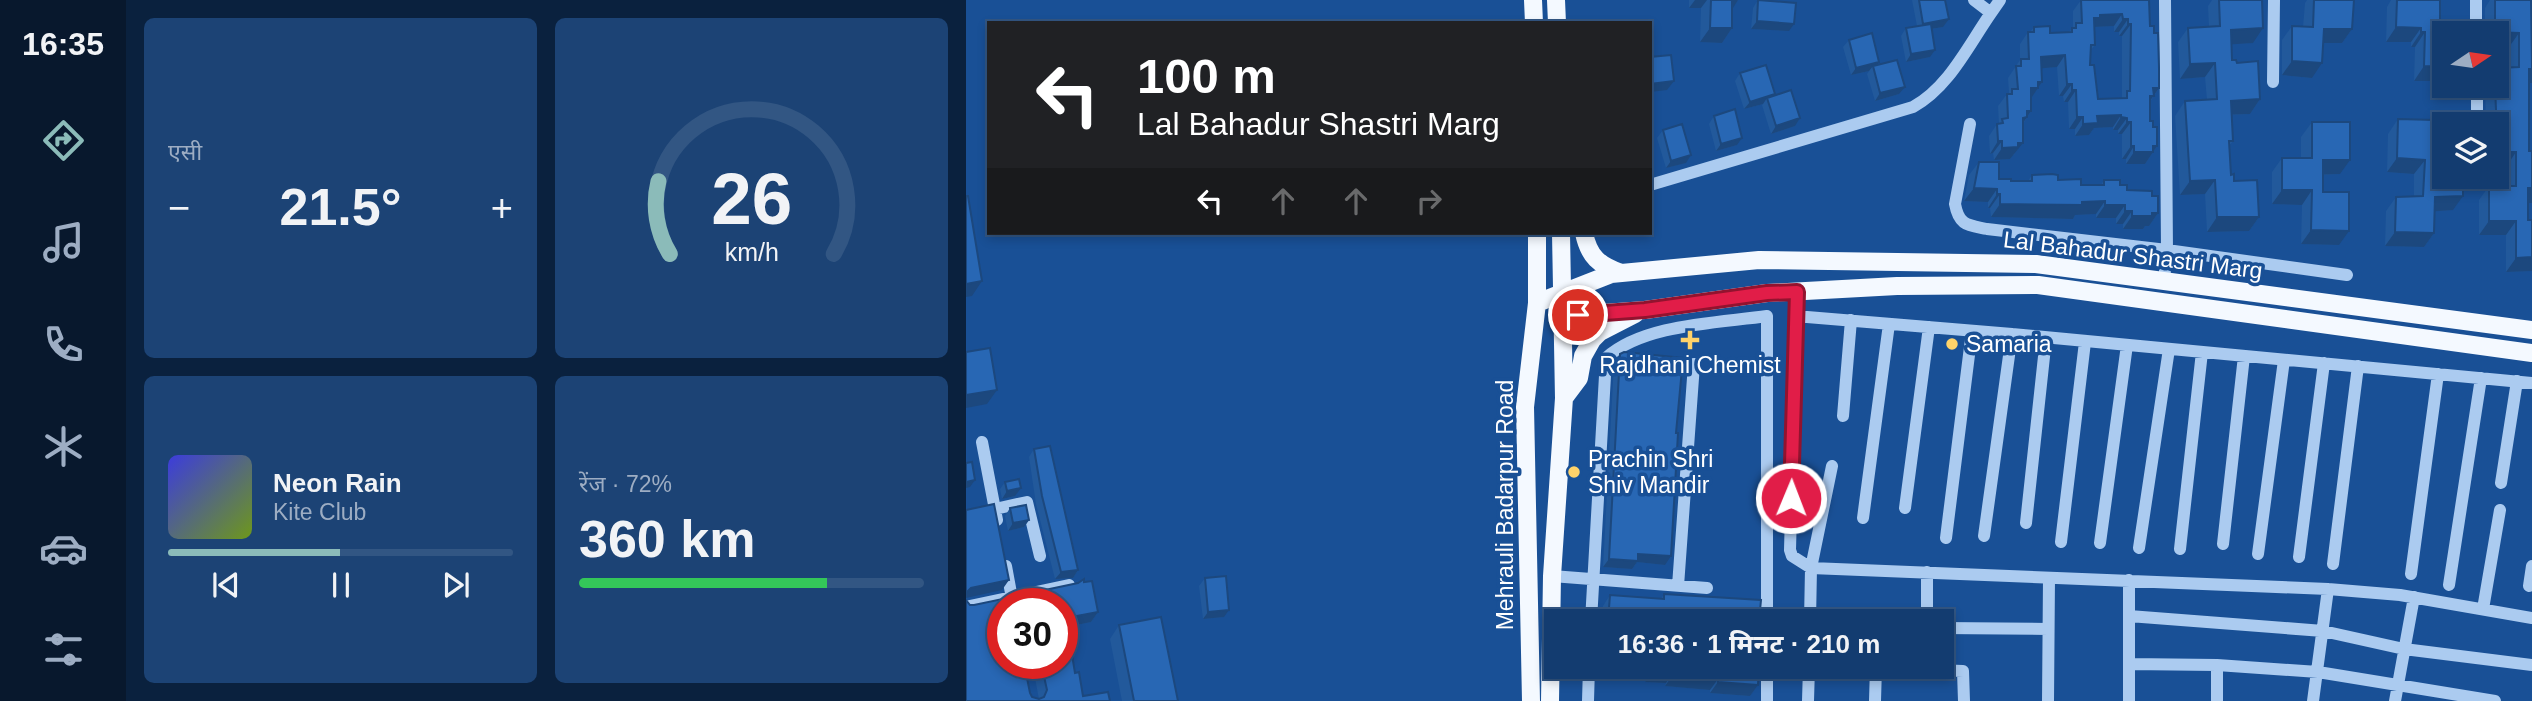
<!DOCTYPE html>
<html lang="hi">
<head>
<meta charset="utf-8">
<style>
	:root { --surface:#133c70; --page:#1c4375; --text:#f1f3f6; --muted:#9dadc3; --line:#325683; --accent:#8bbbb9 }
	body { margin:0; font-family:Helvetica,"Noto Sans Devanagari",sans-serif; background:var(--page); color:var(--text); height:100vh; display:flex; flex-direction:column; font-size:26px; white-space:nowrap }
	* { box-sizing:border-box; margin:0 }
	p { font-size:23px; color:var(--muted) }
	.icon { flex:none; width:38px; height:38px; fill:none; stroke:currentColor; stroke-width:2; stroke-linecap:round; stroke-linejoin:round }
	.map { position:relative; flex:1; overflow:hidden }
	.side { display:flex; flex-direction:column; gap:18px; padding:18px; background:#0a213e; width:840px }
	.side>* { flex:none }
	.hud { position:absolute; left:21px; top:21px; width:665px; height:214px; border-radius:0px; box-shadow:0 4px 10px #0003,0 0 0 2px var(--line); background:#202124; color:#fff; overflow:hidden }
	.needle { width:46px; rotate:77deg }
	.tools { position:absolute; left:1466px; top:21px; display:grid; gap:14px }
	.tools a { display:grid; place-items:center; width:77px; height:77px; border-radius:0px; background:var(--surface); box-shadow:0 4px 10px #0003,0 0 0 2px var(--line); font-size:35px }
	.speed { position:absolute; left:21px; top:588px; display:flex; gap:14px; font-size:35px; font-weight:700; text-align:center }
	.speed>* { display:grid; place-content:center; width:91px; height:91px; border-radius:50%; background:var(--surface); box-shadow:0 4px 10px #0003,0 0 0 2px var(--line); line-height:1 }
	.speed .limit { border:10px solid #d22; background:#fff; color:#111 }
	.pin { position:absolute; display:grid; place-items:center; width:60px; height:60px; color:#fff; margin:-30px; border:4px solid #fff; border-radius:50%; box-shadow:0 2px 7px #0007 }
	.me { position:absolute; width:77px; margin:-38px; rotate:1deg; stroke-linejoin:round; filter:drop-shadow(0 0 5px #0008) }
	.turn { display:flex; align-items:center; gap:24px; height:147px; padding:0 35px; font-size:32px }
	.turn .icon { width:91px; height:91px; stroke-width:2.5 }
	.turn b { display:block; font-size:49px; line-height:60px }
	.lanes { display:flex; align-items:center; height:66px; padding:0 35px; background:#0003; justify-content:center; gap:35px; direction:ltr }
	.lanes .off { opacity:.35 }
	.big { font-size:52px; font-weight:700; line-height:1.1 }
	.side .tile { flex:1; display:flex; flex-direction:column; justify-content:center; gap:10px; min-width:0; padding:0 24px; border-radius:10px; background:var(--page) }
	.side .dial { align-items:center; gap:0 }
	.dial svg { height:182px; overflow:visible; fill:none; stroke:var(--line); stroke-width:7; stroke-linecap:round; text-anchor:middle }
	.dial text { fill:var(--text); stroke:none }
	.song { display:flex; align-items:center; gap:21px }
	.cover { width:84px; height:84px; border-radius:10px; background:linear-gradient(135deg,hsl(240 70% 55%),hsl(80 70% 35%)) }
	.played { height:7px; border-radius:4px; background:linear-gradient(90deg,var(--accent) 50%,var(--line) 50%) }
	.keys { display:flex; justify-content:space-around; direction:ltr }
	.heat { display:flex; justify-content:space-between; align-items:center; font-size:38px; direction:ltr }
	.charge { height:10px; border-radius:5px; background:linear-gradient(90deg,#34c759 72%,var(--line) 0) }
	.side .tiles { flex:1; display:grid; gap:18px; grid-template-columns:repeat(2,1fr) }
	.trip { position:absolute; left:578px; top:609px; width:410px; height:70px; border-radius:0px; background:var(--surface); box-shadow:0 4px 10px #0003,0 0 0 2px var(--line); font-weight:700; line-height:70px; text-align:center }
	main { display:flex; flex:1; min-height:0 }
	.tab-bar { display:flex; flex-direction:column; width:126px; justify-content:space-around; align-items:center; background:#08182d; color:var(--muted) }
	.tab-bar .icon { width:49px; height:49px }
	.tab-bar .selected { color:var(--accent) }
	.tab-bar b { font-size:32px; color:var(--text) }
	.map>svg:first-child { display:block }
</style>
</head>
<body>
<main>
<nav class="tab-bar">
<b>16:35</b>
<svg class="icon selected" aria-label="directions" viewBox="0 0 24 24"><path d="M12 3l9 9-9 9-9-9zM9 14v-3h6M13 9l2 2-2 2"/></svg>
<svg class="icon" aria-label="music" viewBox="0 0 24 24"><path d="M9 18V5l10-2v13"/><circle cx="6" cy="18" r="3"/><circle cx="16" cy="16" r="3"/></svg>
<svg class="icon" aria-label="phone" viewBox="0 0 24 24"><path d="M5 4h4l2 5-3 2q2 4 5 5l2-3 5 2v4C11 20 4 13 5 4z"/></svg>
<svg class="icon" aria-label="climate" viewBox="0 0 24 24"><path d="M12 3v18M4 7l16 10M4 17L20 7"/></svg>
<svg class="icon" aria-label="car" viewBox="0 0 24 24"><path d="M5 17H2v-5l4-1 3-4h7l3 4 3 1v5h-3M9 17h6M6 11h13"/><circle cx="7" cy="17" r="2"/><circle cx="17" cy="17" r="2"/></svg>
<svg class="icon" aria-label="filters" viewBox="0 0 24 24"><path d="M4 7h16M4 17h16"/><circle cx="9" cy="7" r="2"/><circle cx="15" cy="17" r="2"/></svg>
</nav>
<section class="side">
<div class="tiles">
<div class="tile"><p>एसी</p>
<div class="heat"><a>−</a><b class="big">21.5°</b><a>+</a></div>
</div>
<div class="tile dial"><svg viewBox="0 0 100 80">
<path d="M14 69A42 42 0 1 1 86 69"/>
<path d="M14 69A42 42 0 0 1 9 37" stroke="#8bbbb9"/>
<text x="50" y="56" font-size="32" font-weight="700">26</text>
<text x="50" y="72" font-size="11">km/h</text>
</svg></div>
<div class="tile">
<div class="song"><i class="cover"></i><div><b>Neon Rain</b><p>Kite Club</p></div></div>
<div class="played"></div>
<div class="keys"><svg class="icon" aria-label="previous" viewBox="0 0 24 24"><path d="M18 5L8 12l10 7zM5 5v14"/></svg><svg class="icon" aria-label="pause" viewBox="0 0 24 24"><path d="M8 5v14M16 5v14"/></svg><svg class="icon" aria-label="next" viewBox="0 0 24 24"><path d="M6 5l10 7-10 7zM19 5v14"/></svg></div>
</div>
<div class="tile"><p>रेंज · 72%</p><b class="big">360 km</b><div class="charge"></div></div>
</div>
</section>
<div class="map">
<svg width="1566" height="701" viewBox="0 0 1566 701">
	<rect width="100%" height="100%" fill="#195096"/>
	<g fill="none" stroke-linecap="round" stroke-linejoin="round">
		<!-- minor -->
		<path stroke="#abcbf0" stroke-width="12" d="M1510,0v33
			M1025,13l9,-13
			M1307,82l1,-82
			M1511,86v38
			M1004,124l-15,80c4,22 13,21 32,25l180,21 180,25
			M684,185l263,-78c36,-20 55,-61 78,-94l-17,-13
			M1198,281l3,-31 -2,-250
			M831,292l-7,258 2,6 19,12 517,21 72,6 132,23
			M829,316l217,18 520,49
			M877,416l8,-96
			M16,442l15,78
			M1535,483l16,-102
			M939,508l24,-181
			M29,509l32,-7 13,54
			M897,518l26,-194
			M1060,523l20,-185
			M1018,536l28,-202
			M980,538l26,-207
			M1095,542l24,-200
			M1134,543l27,-198
			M1257,544l21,-188
			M1173,548l30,-199
			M1214,549l22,-197
			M1292,554l26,-194
			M1333,557l25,-194
			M1367,564l25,-198
			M40,566l7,38
			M961,572v49
			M1445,574l27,-200
			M586,576l155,12
			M1163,580v121
			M1483,585l32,-207
			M712,586l16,-222
			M1563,586l3,-20
			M0,607l103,-22
			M1517,609l17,-99
			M1163,616l194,15 81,18 128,16
			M625,621l15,-263c37,-34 113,-35 161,-42v305
			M844,621l1,-53 21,-102
			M975,628l107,1
			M1163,664l88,1 101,7 177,29
			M1251,665v36
			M910,668l87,3 1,30
			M622,701l1,-34
			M801,701v-34
			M842,701l1,-34
			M909,701l1,-34
			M1082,701l1,-123
			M1347,701l15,-112
			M1429,701l19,-104"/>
		<!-- major -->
		<path stroke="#f4f9ff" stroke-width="18" d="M567,0l1,23
			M590,0l1,23
			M618,233c5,24 15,32 37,40
			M571,303l74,-29 148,-14 277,4 496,66
			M596,316l83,-6 122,-17 130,-7 141,-1 494,68
			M598,398l15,-20 4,-22 9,-16 8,-8 35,-18
			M565,701l-6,-294 12,-104v-70
			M584,701l2,-125 12,-178 -3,-165"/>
	</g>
	<!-- wall -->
	<path fill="#22599b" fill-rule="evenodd" d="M723,0h49l-6,8v20l-10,15 -22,-1 1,-34h-12z
		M792,0l31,31 -38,-2 2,-21z
		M946,0h33l-2,27 -11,2 -2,28 -24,5 -5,-26 5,-8 11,-2z
		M1115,0h68l1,26 9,62 -9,14v19l3,6 4,19 -12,18h-19v-5h-4v-25h-4v-4h-5v-3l-19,1 -5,7 -14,1v-7h-6l-1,-27h-4l-1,-6h-4l-2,-29 -15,1v14l-11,16v13l-8,13 -9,31h-1l-3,4 -16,1 -1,-7 -3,1 -1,-18 8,-12h2l-1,-18 9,-12 2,-1 -1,-15 12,-18v-16l8,-12h2l4,-5 16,6 19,-1 4,-4v-17zM1148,26v6h5v4h3v62l-24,1 -8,-34v-14l5,-6v-18z
		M1246,0h50l-9,43 -22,1 1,16 5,3 23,36 -10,15 -18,1 1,26 -4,5 2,29 3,6 25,36 -10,14 -42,1 -2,-38 -25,1 -5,-79 10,-15 22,-1 -2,-23 -25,2 -2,-37 10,-14 21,-1 -1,-21z
		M1341,0h47l-2,29 -10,14h-19l-11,35 -30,-3v-35l10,-14 11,1 2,-24z
		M1425,0h49v30l5,3v48h-31l1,-34h-4v-5h-25l1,-35z
		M1524,0h41l-2,151h3v52h-4v17h4v51l-26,1v-37h-27v-35l10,-14h17v-19h-9v-43h-11l-1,-38h12l12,-19v-20h-12v-14h-12v-25z
		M883,40l28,25 22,29 -24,7 -8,-27 2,-3 -18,4 -8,-28z
		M774,73l35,21 -1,2 21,30 -24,8 -9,-29 1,-1 -19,5 -9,-28z
		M748,116l23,29 -21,6 -7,-27z
		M1432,119l36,40 19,51 -18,1 -1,22 -10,14 -39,-1 1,-35 10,-14 18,-1v-22l-27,-2 1,-38z
		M1346,122l28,52 -17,1v17l16,53 -38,-1 1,-39 -30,-1v-32l10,-14h19v-21z
		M697,130l23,33 -20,5 -9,-30z
		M1013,162l20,17 12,2h17l4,-6 49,10h20l3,-5 16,5 7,5 25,6 6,17 -9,13h-4l-2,3h-20v-5h-7v-6h-20v-4l-21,1 -2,4 -82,-2 -1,-9h-2v-6l-24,-1 5,-26z
		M654,354l45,211 -28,-3 -5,7 -29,-2 11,-204z
		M68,449l44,121 -5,8 -18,1 -19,-75 -7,-47z
		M39,482l10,14 -13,3 -2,-10z
		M44,508l19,12 -5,7 -16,4 -3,-15z
		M239,578l19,39 -21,2 -4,-33z
		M74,591l58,21 -7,10 -23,5 7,46 8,23 27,5h-144l4,-96 33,-1 27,89 2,4 7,2 -7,-36h30v-59h-28l-1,-2z
		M698,594l95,27h-158l2,-15 7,-11 51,4z
		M153,625l59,76h-56l-12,-62z
		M680,667h113l-1,18 -8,11 -40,-3v-3l-45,-4 1,-3 -21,-1z"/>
	<!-- shaded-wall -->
	<path fill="#1c487e" d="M729,0h12l-6,8h-12z
		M762,0h10l-5,8h-11z
		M1156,14l-8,12 -21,1 1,-9 6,-3z
		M983,19l-6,8 -25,4 5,-7z
		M1157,19h5l-9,13h-5z
		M791,21l37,3 -5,7 -38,-2z
		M1162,24h3l-9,12h-3z
		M1430,27l25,1 -10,14h-25z
		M744,28h22l-10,15 -22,-1z
		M1297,28l-10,15 -32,2 10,-15z
		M1358,29h28l-10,14h-28z
		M1455,32h4l-10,15h-4z
		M1525,32l28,1 -10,14h-12v-14h-7z
		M969,50l-5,7 -24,5 5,-8z
		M1099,55l-8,12 -24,2 8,-12z
		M1326,61l30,2 -10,15 -30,-3z
		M913,62l-5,8 -1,-4 -4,5 -18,4 5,-7z
		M1249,63l-10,14 -25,2 10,-15z
		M1458,66l21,1v14h-31z
		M1563,69h3v14h-13z
		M708,81l-7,9 -17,2v-8z
		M1072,82h4l-12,18 1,-12z
		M1101,84h5l-9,12h-4z
		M939,87l-6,7 -24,7 5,-8z
		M1187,88h6l-14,20z
		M1106,90h4l-8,12h-4z
		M809,94l-5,8 -3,-4 -4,6 -19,5 6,-7z
		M1294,99l-10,15 -29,1 10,-14z
		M1061,111h4l-12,18 -5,1z
		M1155,115l-8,12 -19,1 -5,7 -14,1 8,-12 14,-8z
		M1111,117h6l-8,12h-6z
		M1155,117l6,1 -9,12h-5z
		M834,118l-5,8 -24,8 5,-8z
		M1161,122h4l-9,12h-4z
		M776,138l-5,7 -21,6 5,-7z
		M1032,141h4l-9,12 -3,1z
		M1052,143h5l-13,16 -16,1 8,-12z
		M1165,146h3l-8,13h-4z
		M1187,146h4l-12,18h-19l8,-12z
		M1531,152h19l-10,15h-9z
		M725,155l-5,8 -20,5 5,-7z
		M1431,158l28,2 -11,14 -27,-2z
		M1357,160h27l-10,14 -27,1z
		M1249,180l-10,14 -25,1 10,-14z
		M1008,188l23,1 -9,13 -24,-1z
		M1562,188h4v15h-14z
		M1316,190h30l-10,15 -30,-1z
		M1031,194h3l-10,14h-2z
		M1497,196l-10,14 -28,2 10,-15z
		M1139,201l-9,13 -21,1 -2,4 -82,-2 9,-13z
		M1139,205h20l-9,13h-20z
		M1159,211h7l-9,13h-7z
		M1186,213h6l-9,13h-4l-2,3h-20l9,-13z
		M1251,217h42l-10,14 -42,1z
		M1523,221h27l-10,14h-27z
		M1345,230l38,1 -10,14 -38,-1z
		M1429,232l39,1 -10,14 -39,-1z
		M1566,257v14l-26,1 10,-14z
		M16,281l-10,15 -6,1v-13z
		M31,390l-10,14 -21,4v-13z
		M9,480l-5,7 -4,1v-6z
		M55,488l-6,8 -13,3 5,-8z
		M63,520l-5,7 -16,4 5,-8z
		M672,554l33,2 -6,9 -28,-3 -5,7 -29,-2 6,-8z
		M112,570l-5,8 -18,1 6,-7z
		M43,580l-7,10 -36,8v-5l5,-5z
		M263,610l-5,7 -21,2 5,-7z
		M132,612l-7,10 -29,6 4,-10z
		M687,671l20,1 -7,11 -21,-1z
		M707,675l45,4 -8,11 -45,-4z
		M752,682l40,3 -8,11 -40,-3z"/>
	<!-- building -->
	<path fill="#2867b4" stroke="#1c487e" stroke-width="2" fill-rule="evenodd" d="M745,0h21v28h-22z
		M792,0l38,3 -2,21 -37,-3z
		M953,0h26l4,19 -26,5z
		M1115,0h68l1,26h4v7h4l1,35v20h-6l1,8h-4v25h3v6h4v19h-4v6h-19v-6h-3v-24h-4v-4l-6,-1v-2l-24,1 1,7 -15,1v-7h-6l-1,-27h-4v-6h-5l-2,-29 -24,2 1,25h-4v6h-7v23h-4v6l-4,1v25h-5v4l-16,1v-7h-4l-1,-17 6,-1 -1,-4 6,-1 -1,-24h5v-5h6l-2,-23h5v-7h8l-1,-27h6v-5l16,-1v7l22,-1v-4h4v-5h6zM1156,14l1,5h5v5h3l-1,67h-3v7l-29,1 -4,-34h-4l1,-20h4l-1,-27h6v-3z
		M1253,0h43l1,28 -32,2 1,30h4l1,3 21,-2 2,38 -29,2 2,40h-4l2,34 3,-1v7l23,-1 2,37h-42l-2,-37 -25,1 -5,-80 32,-2 -2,-36 -25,1 -2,-36 32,-2z
		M1348,0h40l-2,29h-28l-2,34 -30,-2v-35l21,1z
		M1431,0h43v30l27,1v2h-22v34l-21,-1 1,-34h-4v-4l-25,-1z
		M1529,0h36l1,69h-3v82h3v37h-4v32h4v37l-16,1v-37h-27v-35h27v-34h-19v-28h-6v-6l5,-8 -1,-24h2v-18l22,-1v-34l-28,-1 4,-13z
		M965,24l4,26 -24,4 -5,-26z
		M906,33l7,29 -23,6 -7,-28z
		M705,55l3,26 -24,3v-27z
		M931,60l8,27 -25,6 -7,-27z
		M800,65l9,29 -25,8 -10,-29z
		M825,90l9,28 -24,8 -9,-28z
		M769,109l7,29 -21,6 -7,-28z
		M1432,119l37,1 -1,39 11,1v17h18v19l-28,1 -1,36 -39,-1 1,-35 27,-1 2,-36 -28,-2z
		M1346,122h38v38h-27v32h26v39l-38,-1 1,-40h-30v-32h30z
		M716,124l9,31 -20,6 -8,-31z
		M1013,162h20v17h12v2h21v-6l20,-1 6,1v5l23,-1v6h23v-5h16v5h7v5l25,1v5h6v17h-6v3h-20v-5h-7v-6h-20v-4l-23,1v3l-82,-1v-10h-3v-5l-23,-1z
		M0,196h2l14,85 -16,3z
		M24,348l7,42 -31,5v-43z
		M658,352l59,6 -7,75h2l-7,123 -33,-2v7l-29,-2 11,-205z
		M84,446l28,124 -17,2 -19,-76 -8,-47z
		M6,462l3,18 -9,2v-19z
		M53,479l2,9 -14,3 -2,-9z
		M28,504l15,76 -38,8 -5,5v-83z
		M60,505l3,15 -16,3 -3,-15z
		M260,576l3,34 -21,2 -3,-34z
		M118,579v3l8,-1 6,31 -32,6 9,55 4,-1 4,24 25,-4 2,9h-144v-101l4,5h4l38,-8 5,5 1,2h-15v59h21l6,30 2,4 7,2 5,-2 3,-7 -6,-27h21v-59h-19l-3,-13 38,-8z
		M698,594l97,6 -2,21h-151l2,-26 54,4z
		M195,617l17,84h-44l-15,-76z
		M687,667h106l-1,18 -40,-3v-3l-45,-4v-3l-20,-1z"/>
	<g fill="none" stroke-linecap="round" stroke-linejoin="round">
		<defs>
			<path id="route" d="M612,315l67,-5 122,-17 30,-1 -6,206"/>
		</defs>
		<!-- route casing -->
		<use href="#route" stroke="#92132f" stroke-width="18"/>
		<!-- route -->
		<use href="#route" stroke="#e11d48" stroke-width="12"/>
	</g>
	<!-- markers -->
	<g fill="#ffd36a" stroke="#195096" stroke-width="2.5">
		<path d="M720.5 329.5h7v7h7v7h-7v7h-7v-7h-7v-7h7z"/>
		<circle cx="986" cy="344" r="7"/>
		<circle cx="608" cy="472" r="7"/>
	</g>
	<g text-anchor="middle" stroke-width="7" stroke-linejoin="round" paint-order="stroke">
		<!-- street labels -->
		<g font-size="23" fill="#fff" stroke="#195096">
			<text transform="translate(1167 255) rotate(7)" y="8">Lal Bahadur Shastri Marg</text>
			<text transform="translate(539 505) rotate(-90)" y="8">Mehrauli Badarpur Road</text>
		</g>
		<!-- poi labels -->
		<g font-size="23" fill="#fff" stroke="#195096" text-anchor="start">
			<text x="1000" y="352">Samaria</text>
			<text x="724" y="373" text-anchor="middle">Rajdhani Chemist</text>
			<text x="622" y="467">Prachin Shri<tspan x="622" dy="26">Shiv Mandir</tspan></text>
		</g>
	</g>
</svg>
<div class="tools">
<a><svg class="needle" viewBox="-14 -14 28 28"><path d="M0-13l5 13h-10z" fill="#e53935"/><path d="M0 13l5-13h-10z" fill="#9dadc3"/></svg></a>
<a><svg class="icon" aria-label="layers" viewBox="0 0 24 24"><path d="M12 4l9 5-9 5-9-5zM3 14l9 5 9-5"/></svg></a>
</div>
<div class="speed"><div class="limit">30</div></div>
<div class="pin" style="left:612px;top:315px;background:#d93025"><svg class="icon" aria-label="arrive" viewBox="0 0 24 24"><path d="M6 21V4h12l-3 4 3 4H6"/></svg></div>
<svg class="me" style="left:825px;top:498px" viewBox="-20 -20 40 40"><circle r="17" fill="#e11d48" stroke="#fff" stroke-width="3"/><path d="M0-11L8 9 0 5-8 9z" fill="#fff"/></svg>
<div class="trip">16:36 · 1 मिनट · 210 m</div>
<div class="hud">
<div class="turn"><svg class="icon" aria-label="left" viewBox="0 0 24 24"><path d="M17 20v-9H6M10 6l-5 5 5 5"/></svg><div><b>100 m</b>Lal Bahadur Shastri Marg</div></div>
<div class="lanes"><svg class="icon" aria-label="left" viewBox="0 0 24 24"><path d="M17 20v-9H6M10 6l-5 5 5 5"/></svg><svg class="icon off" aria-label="ahead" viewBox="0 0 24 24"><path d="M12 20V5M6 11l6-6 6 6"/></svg><svg class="icon off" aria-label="ahead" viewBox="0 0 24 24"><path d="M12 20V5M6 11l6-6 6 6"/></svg><svg class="icon off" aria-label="right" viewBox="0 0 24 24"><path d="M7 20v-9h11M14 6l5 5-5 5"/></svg></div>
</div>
</div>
</main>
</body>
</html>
